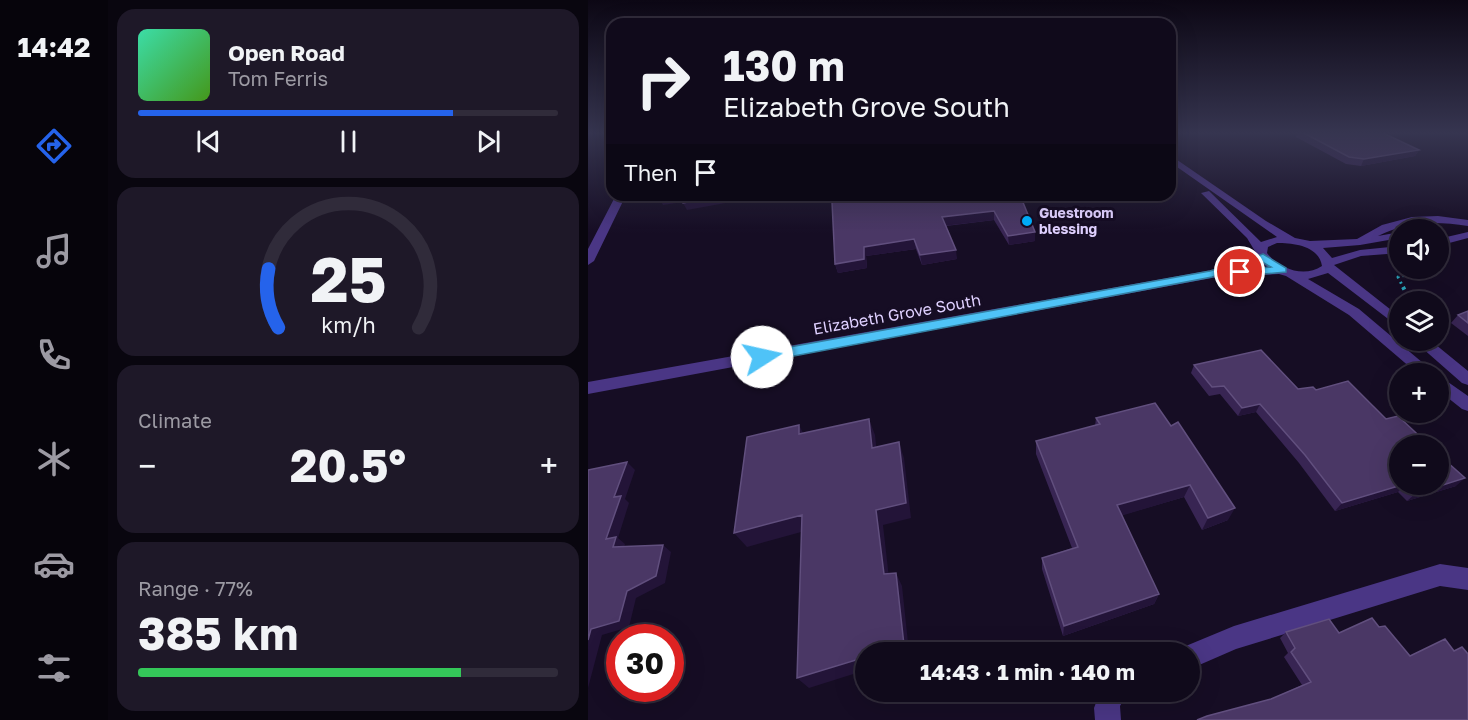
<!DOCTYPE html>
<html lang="en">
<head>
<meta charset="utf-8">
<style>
	:root { --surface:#100a1b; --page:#1e1828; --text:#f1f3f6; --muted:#9c9aa3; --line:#302b3a; --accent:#2563eb }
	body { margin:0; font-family:"Golos Text",sans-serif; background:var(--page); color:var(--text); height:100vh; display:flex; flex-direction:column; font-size:22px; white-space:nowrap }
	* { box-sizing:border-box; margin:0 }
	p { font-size:20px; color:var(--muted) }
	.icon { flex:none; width:33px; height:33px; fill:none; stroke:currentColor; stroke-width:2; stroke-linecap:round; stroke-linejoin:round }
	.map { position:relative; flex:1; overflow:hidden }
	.side { display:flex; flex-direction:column; gap:9px; padding:9px; background:#09060f; width:480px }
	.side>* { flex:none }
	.hud { position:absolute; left:18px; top:18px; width:570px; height:183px; border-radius:18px; box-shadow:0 6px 24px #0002,0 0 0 2px var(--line); background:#100a1b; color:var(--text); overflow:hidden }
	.buttons { position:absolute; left:801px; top:219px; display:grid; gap:12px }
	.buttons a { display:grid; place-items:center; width:60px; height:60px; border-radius:50%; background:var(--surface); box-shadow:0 6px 24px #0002,0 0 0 2px var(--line); font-size:30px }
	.speed { position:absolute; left:18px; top:624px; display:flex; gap:12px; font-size:30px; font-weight:700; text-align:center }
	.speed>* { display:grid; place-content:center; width:78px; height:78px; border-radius:50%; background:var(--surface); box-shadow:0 6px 24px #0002,0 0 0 2px var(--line); line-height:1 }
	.speed .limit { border:9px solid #d22; background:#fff; color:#111 }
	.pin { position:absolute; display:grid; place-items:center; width:51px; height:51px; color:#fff; margin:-26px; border:3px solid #fff; border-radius:50%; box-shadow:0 2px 6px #0007 }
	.me { position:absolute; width:66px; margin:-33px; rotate:80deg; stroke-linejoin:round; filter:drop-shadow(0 0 4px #0008) }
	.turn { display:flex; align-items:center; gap:21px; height:126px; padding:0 18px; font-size:27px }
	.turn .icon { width:78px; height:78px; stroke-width:2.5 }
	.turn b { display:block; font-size:42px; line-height:51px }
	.then { display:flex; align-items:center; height:57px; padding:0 18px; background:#0003; gap:12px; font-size:22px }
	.big { font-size:45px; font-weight:700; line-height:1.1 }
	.side .tile { flex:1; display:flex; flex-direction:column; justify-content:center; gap:9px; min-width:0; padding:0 21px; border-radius:18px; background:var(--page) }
	.side .dial { align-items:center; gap:0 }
	.dial svg { height:156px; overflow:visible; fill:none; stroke:var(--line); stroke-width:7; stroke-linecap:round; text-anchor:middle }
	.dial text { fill:var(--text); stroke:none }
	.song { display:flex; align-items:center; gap:18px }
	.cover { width:72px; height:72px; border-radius:9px; background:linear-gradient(135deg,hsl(160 70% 55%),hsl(100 70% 35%)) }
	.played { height:6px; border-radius:3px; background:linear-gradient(90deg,var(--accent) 75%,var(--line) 75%) }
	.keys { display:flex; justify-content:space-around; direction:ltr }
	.heat { display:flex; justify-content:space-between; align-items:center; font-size:33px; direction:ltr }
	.charge { height:9px; border-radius:4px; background:linear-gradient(90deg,#34c759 77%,var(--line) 0) }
	.trip { position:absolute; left:267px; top:642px; width:345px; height:60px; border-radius:30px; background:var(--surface); box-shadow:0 6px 24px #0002,0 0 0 2px var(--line); font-weight:700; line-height:60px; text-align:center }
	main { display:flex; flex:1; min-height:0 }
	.tab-bar { display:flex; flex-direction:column; width:108px; justify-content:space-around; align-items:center; background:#06040b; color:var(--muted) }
	.tab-bar .icon { width:42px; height:42px }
	.tab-bar .active { color:var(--accent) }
	.tab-bar b { font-size:27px; color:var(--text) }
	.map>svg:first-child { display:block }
</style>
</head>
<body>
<main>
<nav class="tab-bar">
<b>14:42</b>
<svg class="icon active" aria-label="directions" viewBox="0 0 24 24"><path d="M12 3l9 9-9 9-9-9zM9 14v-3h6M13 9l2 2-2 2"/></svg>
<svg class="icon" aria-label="music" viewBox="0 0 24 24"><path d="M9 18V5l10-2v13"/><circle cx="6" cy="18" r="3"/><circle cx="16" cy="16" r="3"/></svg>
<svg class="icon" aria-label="phone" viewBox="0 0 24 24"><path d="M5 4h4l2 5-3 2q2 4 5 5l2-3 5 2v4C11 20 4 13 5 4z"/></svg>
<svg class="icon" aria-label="climate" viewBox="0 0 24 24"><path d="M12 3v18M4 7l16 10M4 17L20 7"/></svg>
<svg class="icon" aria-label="car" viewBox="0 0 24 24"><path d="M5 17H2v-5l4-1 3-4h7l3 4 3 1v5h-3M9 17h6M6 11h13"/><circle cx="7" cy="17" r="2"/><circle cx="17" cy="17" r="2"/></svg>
<svg class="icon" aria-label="filters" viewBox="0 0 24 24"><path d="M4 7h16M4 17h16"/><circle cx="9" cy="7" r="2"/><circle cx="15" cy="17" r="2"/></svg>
</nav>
<section class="side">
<div class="tile">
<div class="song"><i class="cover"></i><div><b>Open Road</b><p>Tom Ferris</p></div></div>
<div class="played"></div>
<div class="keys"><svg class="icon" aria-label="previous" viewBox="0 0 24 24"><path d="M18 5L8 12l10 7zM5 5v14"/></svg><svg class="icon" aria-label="pause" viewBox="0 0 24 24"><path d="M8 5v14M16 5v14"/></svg><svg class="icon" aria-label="next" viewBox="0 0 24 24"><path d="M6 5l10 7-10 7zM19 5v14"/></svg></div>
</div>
<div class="tile dial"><svg viewBox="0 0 100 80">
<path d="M14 69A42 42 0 1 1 86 69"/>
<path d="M14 69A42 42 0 0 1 9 39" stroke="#2563eb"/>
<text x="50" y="56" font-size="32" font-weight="700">25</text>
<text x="50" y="72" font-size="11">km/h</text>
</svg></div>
<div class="tile"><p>Climate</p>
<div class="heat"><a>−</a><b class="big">20.5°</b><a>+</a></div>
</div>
<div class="tile"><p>Range · 77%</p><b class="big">385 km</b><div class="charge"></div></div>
</section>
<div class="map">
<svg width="880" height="720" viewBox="0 0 880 720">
	<rect width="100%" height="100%" fill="#160d24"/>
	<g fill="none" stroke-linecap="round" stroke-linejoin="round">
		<!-- path-far1 -->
		<path stroke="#2aa4ba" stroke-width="3" stroke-dasharray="2 4" stroke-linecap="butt" d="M850,265l2,1 -2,1
			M816,289l-6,-12 33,-9"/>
		<!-- path -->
		<path stroke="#2aa4ba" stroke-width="4" stroke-dasharray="3 4.5" stroke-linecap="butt" d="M815,287l8,15"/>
		<!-- minor -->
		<path fill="#4a3685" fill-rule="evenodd" d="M582,155l96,66 29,17 15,3 47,-2 25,-14 30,-8 26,-1 30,4v6c-33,-5 -60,-5 -90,10l22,-4v6l-40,7 -37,3 9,10 28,-8 40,-4v7l-39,3 -27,9 66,52v11l-72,-55 -20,6 51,30 77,65h-18l-69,-59 -63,-39 -7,-2 -67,4 -624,116v-12l624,-112 55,-3 -5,-4 -15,-25 -46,-45 8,-2 52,51 16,-5 -107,-75zM689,243c17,0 42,3 45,23 -18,12 -43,3 -55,-13l1,-6z
			M28,195h10l-32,66 -6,4v-16z
			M880,232v6l-30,8v-7z
			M825,340h17l38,31v14l-6,-2z
			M850,375l30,21v15l-6,-2 -24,-19z
			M852,564l28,4v22l-28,-4 -204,63 -46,20v-17h-10l1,-4 53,-22z
			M512,692h28l-8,14 1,14h-26l-1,-12z"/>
	</g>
	<!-- wall -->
	<path fill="#382553" d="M709,132h84l38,18 -4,6 -54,10 -15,-2 -50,-27z
		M432,195l15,46 -26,4 -15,-25 -48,6 11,33 -35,6 -6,-16 -50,7 1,12 -29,5 -3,-9z
		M880,311v25l-17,-13 7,-8z
		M606,365l104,24 18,1 70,29 70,67 -49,15 -9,-9 -63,19 -36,-48 -43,-51 -18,4 -18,-22 -11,2 -18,-23z
		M567,403l73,117 -26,10 -18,-33 -62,18 37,79 -5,10 -91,32 -21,-67v-11l30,-10 -36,-94v-13l59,-15 1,-8z
		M791,627l31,29 44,-5 -183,48 31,-14 -18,-28 4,-4 -8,-15 6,-6 53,1z"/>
	<!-- shaded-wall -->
	<path fill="#231438" d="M831,150l-4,6 -54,10 3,-7z
		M92,195l3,7 -20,3 -4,-8z
		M139,195h42l-82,15 -4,-7z
		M406,211v9l-51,6 -1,-9z
		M447,232v9l-26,4 -1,-9z
		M326,239l2,10 -50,7 1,12 -29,5 -3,-9 29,-17z
		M368,250l1,9 -35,6 -2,-10z
		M672,404l-4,8 -18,4 4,-8z
		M281,419l6,16 3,28 -6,-15z
		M211,425l8,16 -8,-7z
		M311,442l5,16 7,60 -28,7 7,62 -6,-13 -8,-64z
		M39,462l8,8 -10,29 4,4 -11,35 7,6 -3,10 -9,-7 -7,-8 8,-42z
		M877,478l-9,8 -49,15 8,-7z
		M818,484l-8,8 -63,19 7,-8z
		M602,485l-6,12 -70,21 3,-13z
		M647,508l-7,12 -26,10 6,-12z
		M214,515l10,14 -65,18 -13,-14z
		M75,545l8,7 -6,31 -29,15 -7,29 -27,8 -14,53v-48l3,-11 36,-38z
		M308,573l6,13 7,66h-29z
		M571,594l-5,10 -91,32 1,-10z
		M278,657v13l-57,18 -12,-10z"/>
	<!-- building -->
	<path fill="#4a3765" stroke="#614f7e" stroke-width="1.5" d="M714,132h79l38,18 -55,9 -15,-2z
		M72,195h67l-44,8 -3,-8 -21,2z
		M278,195h154l15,37 -27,4 -14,-25 -52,6 14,33 -36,5 -6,-16 -50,8v12l-29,5 -3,-62 34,-4z
		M880,311v12l-10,-8z
		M673,350l37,39 15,-2 3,3 32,-9 38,38 12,-3 32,30h-30v38h5l-63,19 -37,-48 -45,-51 -18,4 -18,-22 -12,1 -18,-22z
		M567,403l16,23 7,-4 57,86 -27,10 -18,-33 -73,20 42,89 -95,32 -22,-68 36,-11 -42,-106 64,-17 -4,-6z
		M281,419l3,29 27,-6 7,61 -30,7 8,64 12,-1 8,72 -24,7h-14v5l-69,21 5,-163 -68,18 13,-96 52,-12v9z
		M850,454l27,24 -50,16 -9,-10h32z
		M39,462l-13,35 7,-1 -15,43 10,-2 -3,10 50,-2 -7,31 -29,15 -8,30 -28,8 -3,11v-170z
		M784,618l7,9 6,-1 25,30 35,-17 9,12 8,-4 6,7v66h-271l10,-4 64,-17 40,-17 -20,-30 4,-4 -9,-16 43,-13 10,14z"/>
	<!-- sky -->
	<linearGradient id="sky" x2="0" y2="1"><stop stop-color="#0c0714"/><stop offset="0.57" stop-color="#363550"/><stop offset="1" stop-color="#363550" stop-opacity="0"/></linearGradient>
	<rect width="880" height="233" fill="url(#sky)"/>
	<!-- route -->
	<path fill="#4fc3f7" stroke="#337fa1" stroke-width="1.5" fill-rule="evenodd" d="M675,254l23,14v4l-46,4 -4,-1v-5l-24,7 -450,85 -7,-5 7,-5 448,-81zM674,262l9,5 -35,3z"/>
	<!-- markers -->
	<circle fill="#00aefb" stroke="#160d24" stroke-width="2" cx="439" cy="221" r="6"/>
	<g text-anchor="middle" stroke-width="6" stroke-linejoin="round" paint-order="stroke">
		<!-- far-poi labels -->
		<g font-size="14" font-weight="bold" fill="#dfd0ff" stroke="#160d24" text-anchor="start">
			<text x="451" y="218">Guestroom<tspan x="451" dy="16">blessing</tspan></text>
		</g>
		<!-- street labels -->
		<g font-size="16" fill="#dfd0ff" stroke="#160d24">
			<text transform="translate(309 314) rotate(-10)" y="6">Elizabeth Grove South</text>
		</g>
	</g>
</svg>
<div class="buttons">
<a><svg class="icon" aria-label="sound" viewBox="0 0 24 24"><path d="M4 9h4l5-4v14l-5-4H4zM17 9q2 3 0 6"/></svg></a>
<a><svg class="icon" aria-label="layers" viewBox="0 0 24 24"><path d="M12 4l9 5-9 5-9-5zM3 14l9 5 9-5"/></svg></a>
<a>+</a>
<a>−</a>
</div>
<div class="speed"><div class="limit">30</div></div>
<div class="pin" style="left:652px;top:272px;background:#d93025"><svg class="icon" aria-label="arrive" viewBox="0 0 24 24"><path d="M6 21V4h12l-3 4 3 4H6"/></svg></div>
<svg class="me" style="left:174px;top:357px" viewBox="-20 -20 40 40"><circle r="19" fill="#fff"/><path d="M0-13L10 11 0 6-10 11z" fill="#4fc3f7"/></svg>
<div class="trip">14:43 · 1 min · 140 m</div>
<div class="hud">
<div class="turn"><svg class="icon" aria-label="right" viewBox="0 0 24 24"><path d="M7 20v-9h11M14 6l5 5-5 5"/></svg><div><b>130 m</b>Elizabeth Grove South</div></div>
<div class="then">Then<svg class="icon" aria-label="arrive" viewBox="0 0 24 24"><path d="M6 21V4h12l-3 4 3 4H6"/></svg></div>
</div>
</div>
</main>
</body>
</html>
